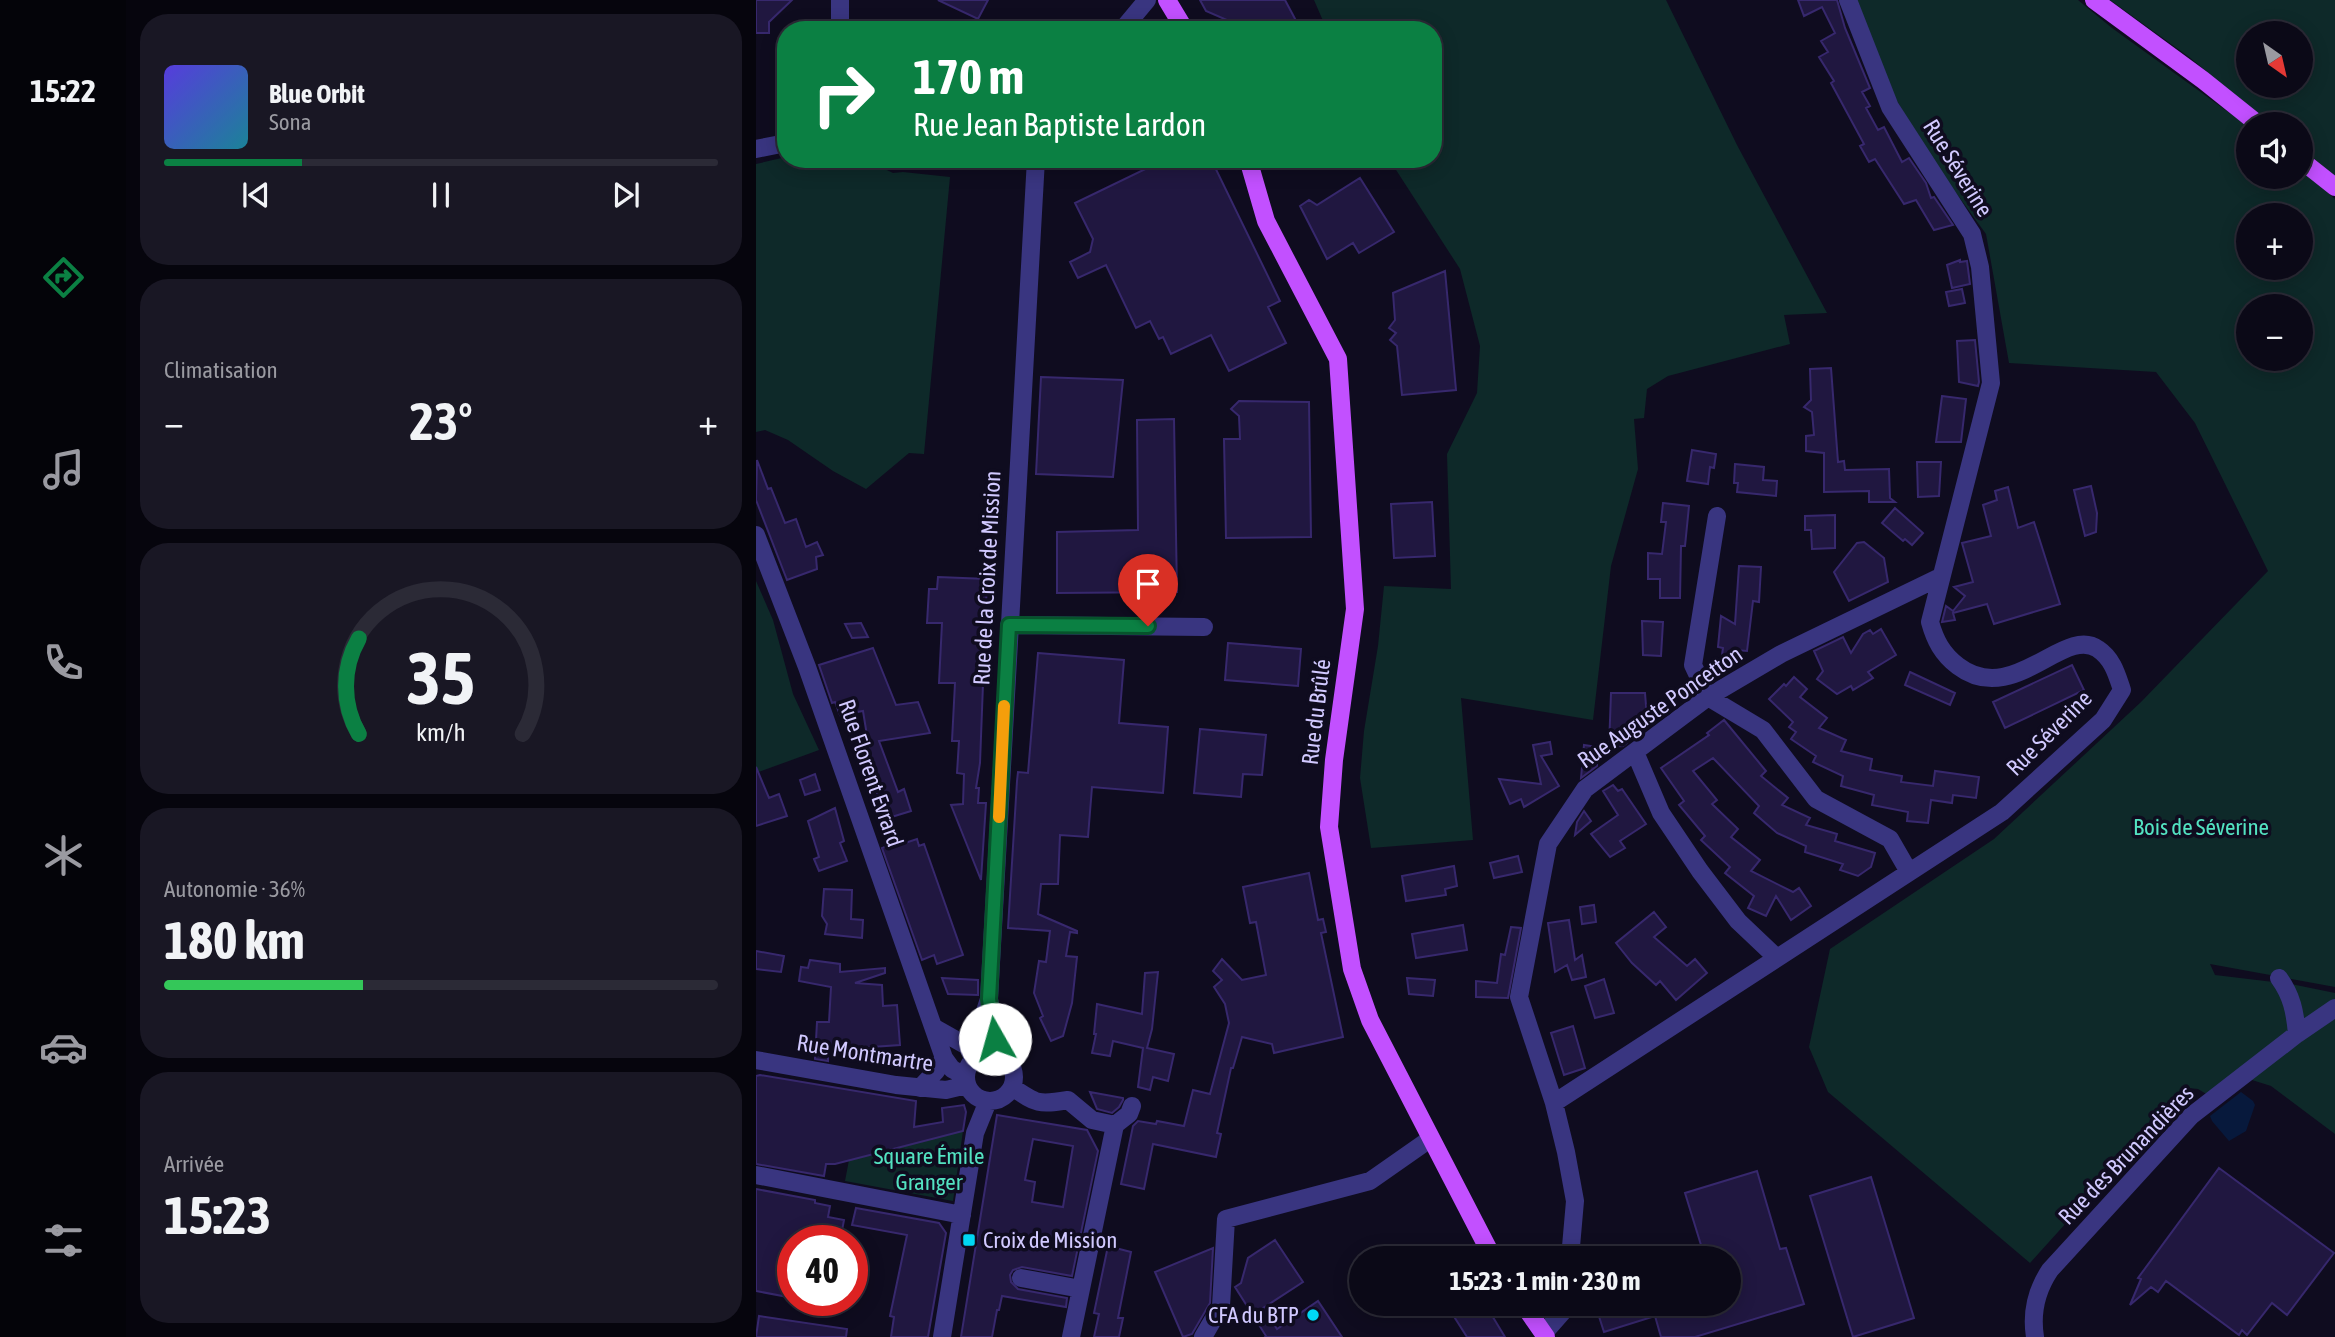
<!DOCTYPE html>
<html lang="fr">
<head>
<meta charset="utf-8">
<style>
	:root { --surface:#0b0917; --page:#191724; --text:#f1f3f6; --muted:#9a9aa1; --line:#2b2a36; --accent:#0b8043 }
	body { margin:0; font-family:"Asap Condensed",sans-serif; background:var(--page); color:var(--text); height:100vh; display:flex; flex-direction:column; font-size:26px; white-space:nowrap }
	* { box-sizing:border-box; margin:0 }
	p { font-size:23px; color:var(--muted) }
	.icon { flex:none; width:38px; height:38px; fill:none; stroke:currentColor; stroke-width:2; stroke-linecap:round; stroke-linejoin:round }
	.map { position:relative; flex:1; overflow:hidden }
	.panel { display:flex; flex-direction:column; gap:14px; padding:14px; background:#06050d; width:630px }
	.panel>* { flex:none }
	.guide { position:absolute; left:21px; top:21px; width:665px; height:147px; border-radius:28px; box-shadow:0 4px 18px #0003,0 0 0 2px var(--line); background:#0b8043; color:#fff; overflow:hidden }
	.needle { width:46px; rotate:146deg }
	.controls { position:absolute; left:1480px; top:21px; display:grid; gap:14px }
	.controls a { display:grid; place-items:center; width:77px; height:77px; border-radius:50%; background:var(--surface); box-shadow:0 4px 18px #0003,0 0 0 2px var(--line); font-size:35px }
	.speed { position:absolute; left:21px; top:1225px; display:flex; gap:14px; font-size:35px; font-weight:700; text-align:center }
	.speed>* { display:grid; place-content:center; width:91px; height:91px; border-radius:50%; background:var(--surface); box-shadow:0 4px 18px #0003,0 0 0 2px var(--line); line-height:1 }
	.speed .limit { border:10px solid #d22; background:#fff; color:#111 }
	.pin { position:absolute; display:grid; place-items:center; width:60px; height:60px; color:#fff; margin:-72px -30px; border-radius:50% 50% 50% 0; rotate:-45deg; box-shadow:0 0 7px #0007 }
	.pin .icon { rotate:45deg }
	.me { position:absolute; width:77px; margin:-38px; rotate:353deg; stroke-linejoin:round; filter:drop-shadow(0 0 5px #0008) }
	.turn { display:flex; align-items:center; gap:24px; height:147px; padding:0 21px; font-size:32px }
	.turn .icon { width:91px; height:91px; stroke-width:2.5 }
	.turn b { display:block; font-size:49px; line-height:60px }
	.big { font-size:52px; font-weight:700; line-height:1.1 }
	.panel .widget { flex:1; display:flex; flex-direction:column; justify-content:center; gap:10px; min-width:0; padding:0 24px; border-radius:28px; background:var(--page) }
	.panel .dial { align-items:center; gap:0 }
	.dial svg { height:182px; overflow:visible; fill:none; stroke:var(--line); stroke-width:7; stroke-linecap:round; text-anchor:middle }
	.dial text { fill:var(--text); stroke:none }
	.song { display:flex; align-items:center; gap:21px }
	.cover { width:84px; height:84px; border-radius:10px; background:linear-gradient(135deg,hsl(250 70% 55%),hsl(190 70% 35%)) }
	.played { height:7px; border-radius:4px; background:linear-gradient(90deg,var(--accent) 25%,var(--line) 25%) }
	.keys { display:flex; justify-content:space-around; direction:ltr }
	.heat { display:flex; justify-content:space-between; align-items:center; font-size:38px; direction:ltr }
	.charge { height:10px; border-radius:5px; background:linear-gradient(90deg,#34c759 36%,var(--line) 0) }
	.trip { position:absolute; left:593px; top:1246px; width:392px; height:70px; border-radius:35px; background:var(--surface); box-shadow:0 4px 18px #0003,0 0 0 2px var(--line); font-weight:700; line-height:70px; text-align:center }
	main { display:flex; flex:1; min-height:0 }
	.menu { display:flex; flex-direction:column; width:126px; justify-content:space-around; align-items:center; background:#040409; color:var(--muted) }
	.menu .icon { width:49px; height:49px }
	.menu .selected { color:var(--accent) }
	.menu b { font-size:32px; color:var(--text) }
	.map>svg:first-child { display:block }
</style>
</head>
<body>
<main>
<nav class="menu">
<b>15:22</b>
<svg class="icon selected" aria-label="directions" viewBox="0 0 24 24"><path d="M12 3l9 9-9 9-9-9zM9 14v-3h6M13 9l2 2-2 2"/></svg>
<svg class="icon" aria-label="music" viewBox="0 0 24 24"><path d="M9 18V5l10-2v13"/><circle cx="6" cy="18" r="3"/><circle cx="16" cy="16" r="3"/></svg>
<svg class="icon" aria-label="phone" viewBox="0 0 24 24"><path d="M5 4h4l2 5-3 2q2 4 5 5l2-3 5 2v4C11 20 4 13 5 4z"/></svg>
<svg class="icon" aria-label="climate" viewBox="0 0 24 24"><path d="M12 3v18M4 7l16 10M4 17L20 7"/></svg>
<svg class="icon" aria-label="car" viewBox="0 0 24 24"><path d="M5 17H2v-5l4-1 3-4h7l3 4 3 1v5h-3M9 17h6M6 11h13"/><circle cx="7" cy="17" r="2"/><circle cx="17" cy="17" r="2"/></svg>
<svg class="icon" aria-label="filters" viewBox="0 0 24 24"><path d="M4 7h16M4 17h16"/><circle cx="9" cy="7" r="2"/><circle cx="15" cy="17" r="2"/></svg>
</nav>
<section class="panel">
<div class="widget">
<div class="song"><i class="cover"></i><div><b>Blue Orbit</b><p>Sona</p></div></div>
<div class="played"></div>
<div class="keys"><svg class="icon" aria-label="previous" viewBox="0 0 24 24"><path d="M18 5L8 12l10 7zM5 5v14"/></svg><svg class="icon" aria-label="pause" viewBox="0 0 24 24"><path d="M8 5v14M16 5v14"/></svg><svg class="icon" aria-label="next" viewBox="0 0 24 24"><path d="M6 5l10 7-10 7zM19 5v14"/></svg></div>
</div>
<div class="widget"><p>Climatisation</p>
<div class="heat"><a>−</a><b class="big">23°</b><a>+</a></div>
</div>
<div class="widget dial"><svg viewBox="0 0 100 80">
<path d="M14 69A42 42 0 1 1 86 69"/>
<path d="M14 69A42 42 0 0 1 14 27" stroke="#0b8043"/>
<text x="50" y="56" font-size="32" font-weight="700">35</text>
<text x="50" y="72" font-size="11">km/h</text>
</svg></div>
<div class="widget"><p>Autonomie · 36%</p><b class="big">180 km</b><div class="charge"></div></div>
<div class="widget"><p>Arrivée</p><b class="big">15:23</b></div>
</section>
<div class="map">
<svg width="1579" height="1337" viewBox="0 0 1579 1337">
	<rect width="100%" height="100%" fill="#0f0c1f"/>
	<!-- green -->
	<path fill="#0e2929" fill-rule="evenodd" d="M558,0h352l71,145 90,168 -43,2 6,29 -122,32 -21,13 -3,29 -10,1 4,50 -27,97 -18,154 -132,-22 12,142 -102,8 -11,-70 4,-47 14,-85 6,-60 67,3 -4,-135 30,-61 3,-47 -20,-77 -71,-110h44v-129h-106z
		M1099,0h223l34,28 137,99v50h52v-7l34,29v788l-125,-23 5,11 76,9 44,9v141l-64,-48 -19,-6 -11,-9 -33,24 -10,-6 -10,-1 -158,175 -202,-171 -19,-45 21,-98 164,-110 147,-137 127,-131 -73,-148 -39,-51 -147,-9 -23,-129 -54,-74 -41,-69zM1493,215h52v53h-52zM1493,306h52v53h-52z
		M1354,0h225v176l-34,-28v-24h-30l-82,-67zM1493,33h52v53h-52z
		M30,157v2h78l29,14 10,-1 47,5 -26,277 -15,-1 -43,36 -33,-18 -45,-31 -23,-10 -9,2v-268z
		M0,581l17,39 20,74 26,56 -63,23z
		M207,1131l-10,70 -108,-20 4,-21z"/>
	<!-- water -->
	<path fill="#07193c" d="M1485,1092l12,9 2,4 -9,26 -17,10 -17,-20 -2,-5z"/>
	<!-- building -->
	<path fill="#201740" stroke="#37286d" stroke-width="2" fill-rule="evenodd" d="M0,0h36l-23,22v11h-13z
		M182,0h50l-10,19z
		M444,0h85l16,30h-69l-5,-10 -21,-9z
		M1042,0h39l8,28 25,60 -8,4 8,14 -4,2 12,22 6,-3 18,35 7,-4 2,3 15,22 5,15 3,-1 19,28 -19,5 -18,-30 -12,4 -29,-45 -6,3 -9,-16 4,-2 -33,-61 3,-2 -15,-24 9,-5 -7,-11 14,-8 -13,-26 -18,9z
		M410,159h45l69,142 -12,6 18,36 -57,28 -18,-36 -40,19 -8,-17 -4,2 -9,-18 -14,7 -30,-63 -28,13 -8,-16 20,-10 3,-13 -18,-36z
		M604,178l34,54 -35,21 -6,-10 -26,16 -27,-53 9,-6 8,5z
		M1204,260v2l7,-1 3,23 -18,4 -5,-23z
		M689,271l11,119 -54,5 -5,-49 -7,-6 6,-7 -7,-5 6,-8 -2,-27z
		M1206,289l3,14 -16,3 -3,-14z
		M1219,340l4,42 -1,4 -19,-4 -2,-41z
		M1075,368l7,94 6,-1 1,9 44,-1 1,29 5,4h-26v-11l-45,1v-39l-18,-2v-15l8,-1 -2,-23 -8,-5 7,-7 -1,-31z
		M285,377l82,3 -10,97 -77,-3z
		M1186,396l24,3 -5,43h-25z
		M483,401l70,1 2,135 -85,1 -2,-99h16l-1,-23 -8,-7z
		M418,419l3,173 -120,1v-61l81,-2 -1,-110z
		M936,450l24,4 -2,14 -4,-1 -2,17 -21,-3z
		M1,460l11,29 3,-1 14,35 11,-4 10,28 11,-5 6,13 -7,2 1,12 -30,11 -31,-80z
		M1161,462h24l-2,34 -21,1z
		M979,464l29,3 -1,13 14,1 -1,15 -39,-4 1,-9h-4z
		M1335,486l6,27 -1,19 -11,4 -11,-46z
		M1252,487l10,41 16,-6 26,82 -66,20 -7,-20 -34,9 2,7 -13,2 4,-16 7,5 12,-15 -11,-9 19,-5 -11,-39 29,-7 -8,-31 14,-5 -2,-9z
		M676,502l3,54 -41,2 -3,-54z
		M907,503l26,3 -4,40h-4l-1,52h-20v-19h-12v-26l14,1 4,-32h-5z
		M1139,508l28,25 -11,12 -7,-6 -2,2 -21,-18z
		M1079,515v33l-23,1 -1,-19h-6v-14z
		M1108,542l20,16 4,24 -39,19 -15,-29 23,-29z
		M983,566l22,1 -2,35 -6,-1 -6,50 -11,-1v7l-14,-2 1,-7 -5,-1 3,-31 14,8z
		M182,577l49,2 -7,184 -4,25h3l-1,15h8l-5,77 -30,-75 12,-1 1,-30 -7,-1 2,-32h-7l3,-58h-16l3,-60h-15l2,-34h8z
		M886,621l21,1 -2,34 -18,-1z
		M105,623l7,14 -16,1 -7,-14z
		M1125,629l15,26 -28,17 5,6 -20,12 -2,-4 -14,8 -20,-15 6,-8 -9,-20 29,-14 8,16 12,-19 7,-4 3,4z
		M472,643l73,6 -3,37 -73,-6z
		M117,648l23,57 22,-3 12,31 -51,8 19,51 6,-3 7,22 -26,8 -12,-40 -4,1 -9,-22 10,-4 -7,-43 -23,4 -5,-13 -3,1 -13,-38z
		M282,653l86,7 -5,63 49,4 -5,66 -71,-6 -4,50 -28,-2 -2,49h-17l-3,30 39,17v2l-7,-1 -4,24 11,1 -5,46 -9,33 -12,5 -11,-23 3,-2 -9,-23 5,-32 7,1 4,-31 -42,-3 9,-147 1,-9 10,1z
		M1316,665l12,25 -79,38 -12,-26z
		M1154,672l45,21 -5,12 -45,-20z
		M1038,677l13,12 -7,8 27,21 -8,10 27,12 -5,11 31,8 -2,11 32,6 -1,6 32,4 2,-15 44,6 -3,21 -23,-3 -1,8 -21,-3 -3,23 -21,-2 1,-9 -36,-7 2,-10 -33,-9 2,-10 -30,-14 3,-6 -25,-17 5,-7 -7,-5 4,-5 -24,-23 15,-15 2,2z
		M855,693h34l2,25h-4l2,12 -16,4 -1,8 -5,4 -14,1z
		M968,720l42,51 -5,5 27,22 -6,7 28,13 -4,7 31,9 -2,7 40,12 -4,14 -13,9 -18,-6 3,-6 -38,-12 1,-6 -29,-13 -23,-20 5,-7 -46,-48 -20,13 24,29 -5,4 26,25 -7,8 29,23 -9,11 42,21 6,-4 12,18 -20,14 -15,-24 -10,20 -18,-8 6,-12 -29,-23 5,-6 -29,-27 4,-4 -26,-31 5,-4 -23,-33 48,-33 -2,-2z
		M444,729l66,6 -4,40 -19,-1 -2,23 -47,-4z
		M794,742l2,12 -11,2 18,30 -35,21 -3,-8 -11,5 -11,-25 42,5 -8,-39z
		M828,745l14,2 -1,19 -16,12z
		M0,767l13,31 10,-4 8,22 -31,10z
		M59,774l5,16 -15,5 -5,-15z
		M857,785l5,6 4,-2 24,35 -26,17 5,7 -15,9 -19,-23 27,-19 -15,-24z
		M79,808l9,33 -4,2 7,18 -28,10 -5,-12 5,-2 -11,-36z
		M828,811l7,10 -16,14 2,-13z
		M161,839l2,7 5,-2 39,111 -26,9 -3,-9 -12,5 -40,-112 13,-5 1,3z
		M762,856l4,16 -28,6 -4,-15z
		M698,866l3,20 -12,3 1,6 -40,6 -4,-25z
		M553,873l9,47 5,-1 3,13 -5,1 22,104 -69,16 -2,-9 -30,-7 -9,31h-2l-14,65 4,1 -5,23 -63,-13 -9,45 -23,-5 12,-58 5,-5 18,3 1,-3 27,5 9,-36 17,4 19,-71 -4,-19 -11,-17 8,-7 -9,-9 9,-12 20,21 24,-5 -10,-53 -6,1 -7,-36z
		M68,889l28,1 -1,29 12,1 -1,18 -37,-4 2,-10 -5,-8z
		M838,905l2,17 -14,2 -2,-17z
		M898,912l12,15 -12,10 33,29 8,-7 12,14 -31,27 -16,-19 -4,4 -24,-22 -16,-20z
		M813,920l6,40 7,-5 4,22 -14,3 -5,-15 -12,7 -7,-49z
		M707,925l4,25 -51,8 -4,-24z
		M755,927l10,1 -13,70 -32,-1v-16l21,2 4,-29 4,1z
		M0,951l28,5 -3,16 -25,-3z
		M54,960l30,4v8l45,-4v5l-30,10 27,2 1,21 14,-1 3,40 -72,5v11l-13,-2 2,-37h12l2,-35 -32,-6 2,-14 7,1z
		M402,972l-6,57 -5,19 27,6 -6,27 -15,-4 -3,13 -12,-3 5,-39 -30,-7 -3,15 -18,-3 4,-19h-2l3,-30 45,10 3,-41z
		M186,978l36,2v15l-30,-1z
		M651,978l28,2 -2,16 -24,-2z
		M848,979l10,34 -19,5 -10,-32z
		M817,1026l12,42 -21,7 -13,-42z
		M4,1075l156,26 -2,26 29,-5 -1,-14 22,-3 2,7 -3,19 -128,33h-9l-2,12 -68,-12v-88z
		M334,1092l33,6v2l-4,7 -7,6 -15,-4z
		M241,1115l90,15 11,21 -26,125 -50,-9 -9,3 -3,5 1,7 7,7 49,9 -1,9 -64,-11 -3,14h-2l-5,27h-31zM277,1139l40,7 -10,61 -31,-5 3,-20 -10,-2z
		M1463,1168l115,85 -47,62 -15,-12 -25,32 -5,-5 -3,5 -73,-54 -8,11 -7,-5 -21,18 11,-26 -3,-1z
		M1001,1171l23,78 6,-1 18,56 -109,33h-34l-6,-21 -51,16 -9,-28h134v-46h-24l-20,-65z
		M1115,1177l43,141 -61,19 -43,-141z
		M0,1189l59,11v3l15,3 -2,11 16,3 -4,21h-47v57l-37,-7z
		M100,1208l83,15 7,10 -18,104h-37l3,-20 -4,-1 17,-81 -55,-10z
		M519,1240l28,42 -40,26 14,21 41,-28 24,36h-77l1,-1 -31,-49 6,-4 7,-25z
		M352,1246l23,6 -13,66h5l-4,19h-25l5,-23 -5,-1z
		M457,1248l-3,55 -18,31 -9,3 -28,-65z
		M690,1304h39l20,33h-38z
		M3,1316l88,13 -1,8h-90z"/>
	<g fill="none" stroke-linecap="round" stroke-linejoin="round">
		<!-- minor -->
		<path stroke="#393580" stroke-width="18" d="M84,30v-30
			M366,30l25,-30
			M0,149l30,-6
			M0,535l51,132 137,391 8,11 13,7
			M253,625l195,2
			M952,697l55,33 53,69 74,40 19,33
			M952,697l-15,-32 24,-149
			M879,752l26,61 39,58 38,50 38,36
			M1523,978c13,18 16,34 18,56
			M179,1028l32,18 7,13
			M210 1077a24 24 0 1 1 48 0a24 24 0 1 1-48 0Z
			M243,1055l-10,-56 47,-840
			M222,1057l4,-37 7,-21
			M0,1060l140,25 50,5 21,-5
			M256,1087c25,17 26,18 56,13l24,20 23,5
			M164,1088l16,-17 8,-13
			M798,1103l448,-291 101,-92 19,-30c-5,-15 -9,-31 -24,-41 -34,-24 -85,59 -140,17 -16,-12 -23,-26 -28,-44l61,-239 -11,-116 -8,-33 -82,-127 -42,-107
			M359,1125l14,-11 3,-8
			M0,1175l206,40
			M814,1258l5,-57 -9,-49 -12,-49 -35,-106 29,-153 37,-55 123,-92 73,-43 159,-77
			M265,1278l60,11
			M788,1333l22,-25 1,-4
			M186,1337l33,-204 13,-32
			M315,1337l44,-212
			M447,1337l18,-31 5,-87 144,-38 60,-42
			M1279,1337c-4,-25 1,-46 15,-67l141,-154 106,-82 38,-26"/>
		<!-- major -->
		<path stroke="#c250ff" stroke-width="18" d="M411,0l18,30
			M1338,0l109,80 55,44
			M492,159l18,62 72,138 17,250 -21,151 -5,67 23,142 18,51 123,238
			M1545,160l34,27
			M767,1304l23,33"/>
	</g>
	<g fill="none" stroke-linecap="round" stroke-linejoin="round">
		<defs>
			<path id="route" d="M239,1039l-6,-40 20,-374 139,1"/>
		</defs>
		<!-- route casing -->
		<use href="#route" stroke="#07532c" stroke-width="18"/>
		<!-- route -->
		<use href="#route" stroke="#0b8043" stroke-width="12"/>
		<!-- slow -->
		<path stroke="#f59e0b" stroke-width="12" d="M243,817l5,-111"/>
	</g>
	<!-- markers -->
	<g fill="#00d7f4" stroke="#0f0c1f" stroke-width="2.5">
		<rect x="206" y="1233" width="14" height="14" rx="3.5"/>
		<circle cx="557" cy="1315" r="7"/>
	</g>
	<g text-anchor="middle" stroke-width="7" stroke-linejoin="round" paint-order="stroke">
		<!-- street labels -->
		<g font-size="23" fill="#d1c9ff" stroke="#0f0c1f">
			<text transform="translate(1202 168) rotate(58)" y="8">Rue Séverine</text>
			<text transform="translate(231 578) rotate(-87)" y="8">Rue de la Croix de Mission</text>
			<text transform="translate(904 707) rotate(-35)" y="8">Rue Auguste Poncetton</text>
			<text transform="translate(560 712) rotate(-83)" y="8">Rue du Brûlé</text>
			<text transform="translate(1293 733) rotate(-45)" y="8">Rue Séverine</text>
			<text transform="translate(115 773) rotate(71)" y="8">Rue Florent Evrard</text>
			<text transform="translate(109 1053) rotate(9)" y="8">Rue Montmartre</text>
			<text transform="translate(1370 1155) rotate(-46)" y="8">Rue des Brunandières</text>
		</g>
		<!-- park labels -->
		<g font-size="23" fill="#53e2c1" stroke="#0f0c1f">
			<text x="1445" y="835">Bois de Séverine</text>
			<text x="173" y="1164">Square Émile<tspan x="173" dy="26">Granger</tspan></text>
		</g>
		<!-- poi labels -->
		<g font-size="23" fill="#d1c9ff" stroke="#0f0c1f" text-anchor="start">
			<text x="227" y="1248">Croix de Mission</text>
			<text x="543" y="1323" text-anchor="end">CFA du BTP</text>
		</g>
	</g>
</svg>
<div class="controls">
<a><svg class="needle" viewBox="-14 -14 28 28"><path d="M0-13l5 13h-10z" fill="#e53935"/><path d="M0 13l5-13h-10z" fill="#9a9aa1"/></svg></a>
<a><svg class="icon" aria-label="sound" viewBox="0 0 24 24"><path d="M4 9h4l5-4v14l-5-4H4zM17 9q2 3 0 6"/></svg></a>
<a>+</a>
<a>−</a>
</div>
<div class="speed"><div class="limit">40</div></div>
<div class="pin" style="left:392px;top:626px;background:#d93025"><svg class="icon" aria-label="arrive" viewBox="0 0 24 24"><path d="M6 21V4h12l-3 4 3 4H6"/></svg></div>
<svg class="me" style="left:239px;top:1039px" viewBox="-20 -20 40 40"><circle r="19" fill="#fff"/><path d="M0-13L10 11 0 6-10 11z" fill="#0b8043"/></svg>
<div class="trip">15:23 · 1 min · 230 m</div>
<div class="guide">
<div class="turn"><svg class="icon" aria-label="right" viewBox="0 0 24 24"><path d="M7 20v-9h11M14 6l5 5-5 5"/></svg><div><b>170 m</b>Rue Jean Baptiste Lardon</div></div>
</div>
</div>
</main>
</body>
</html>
